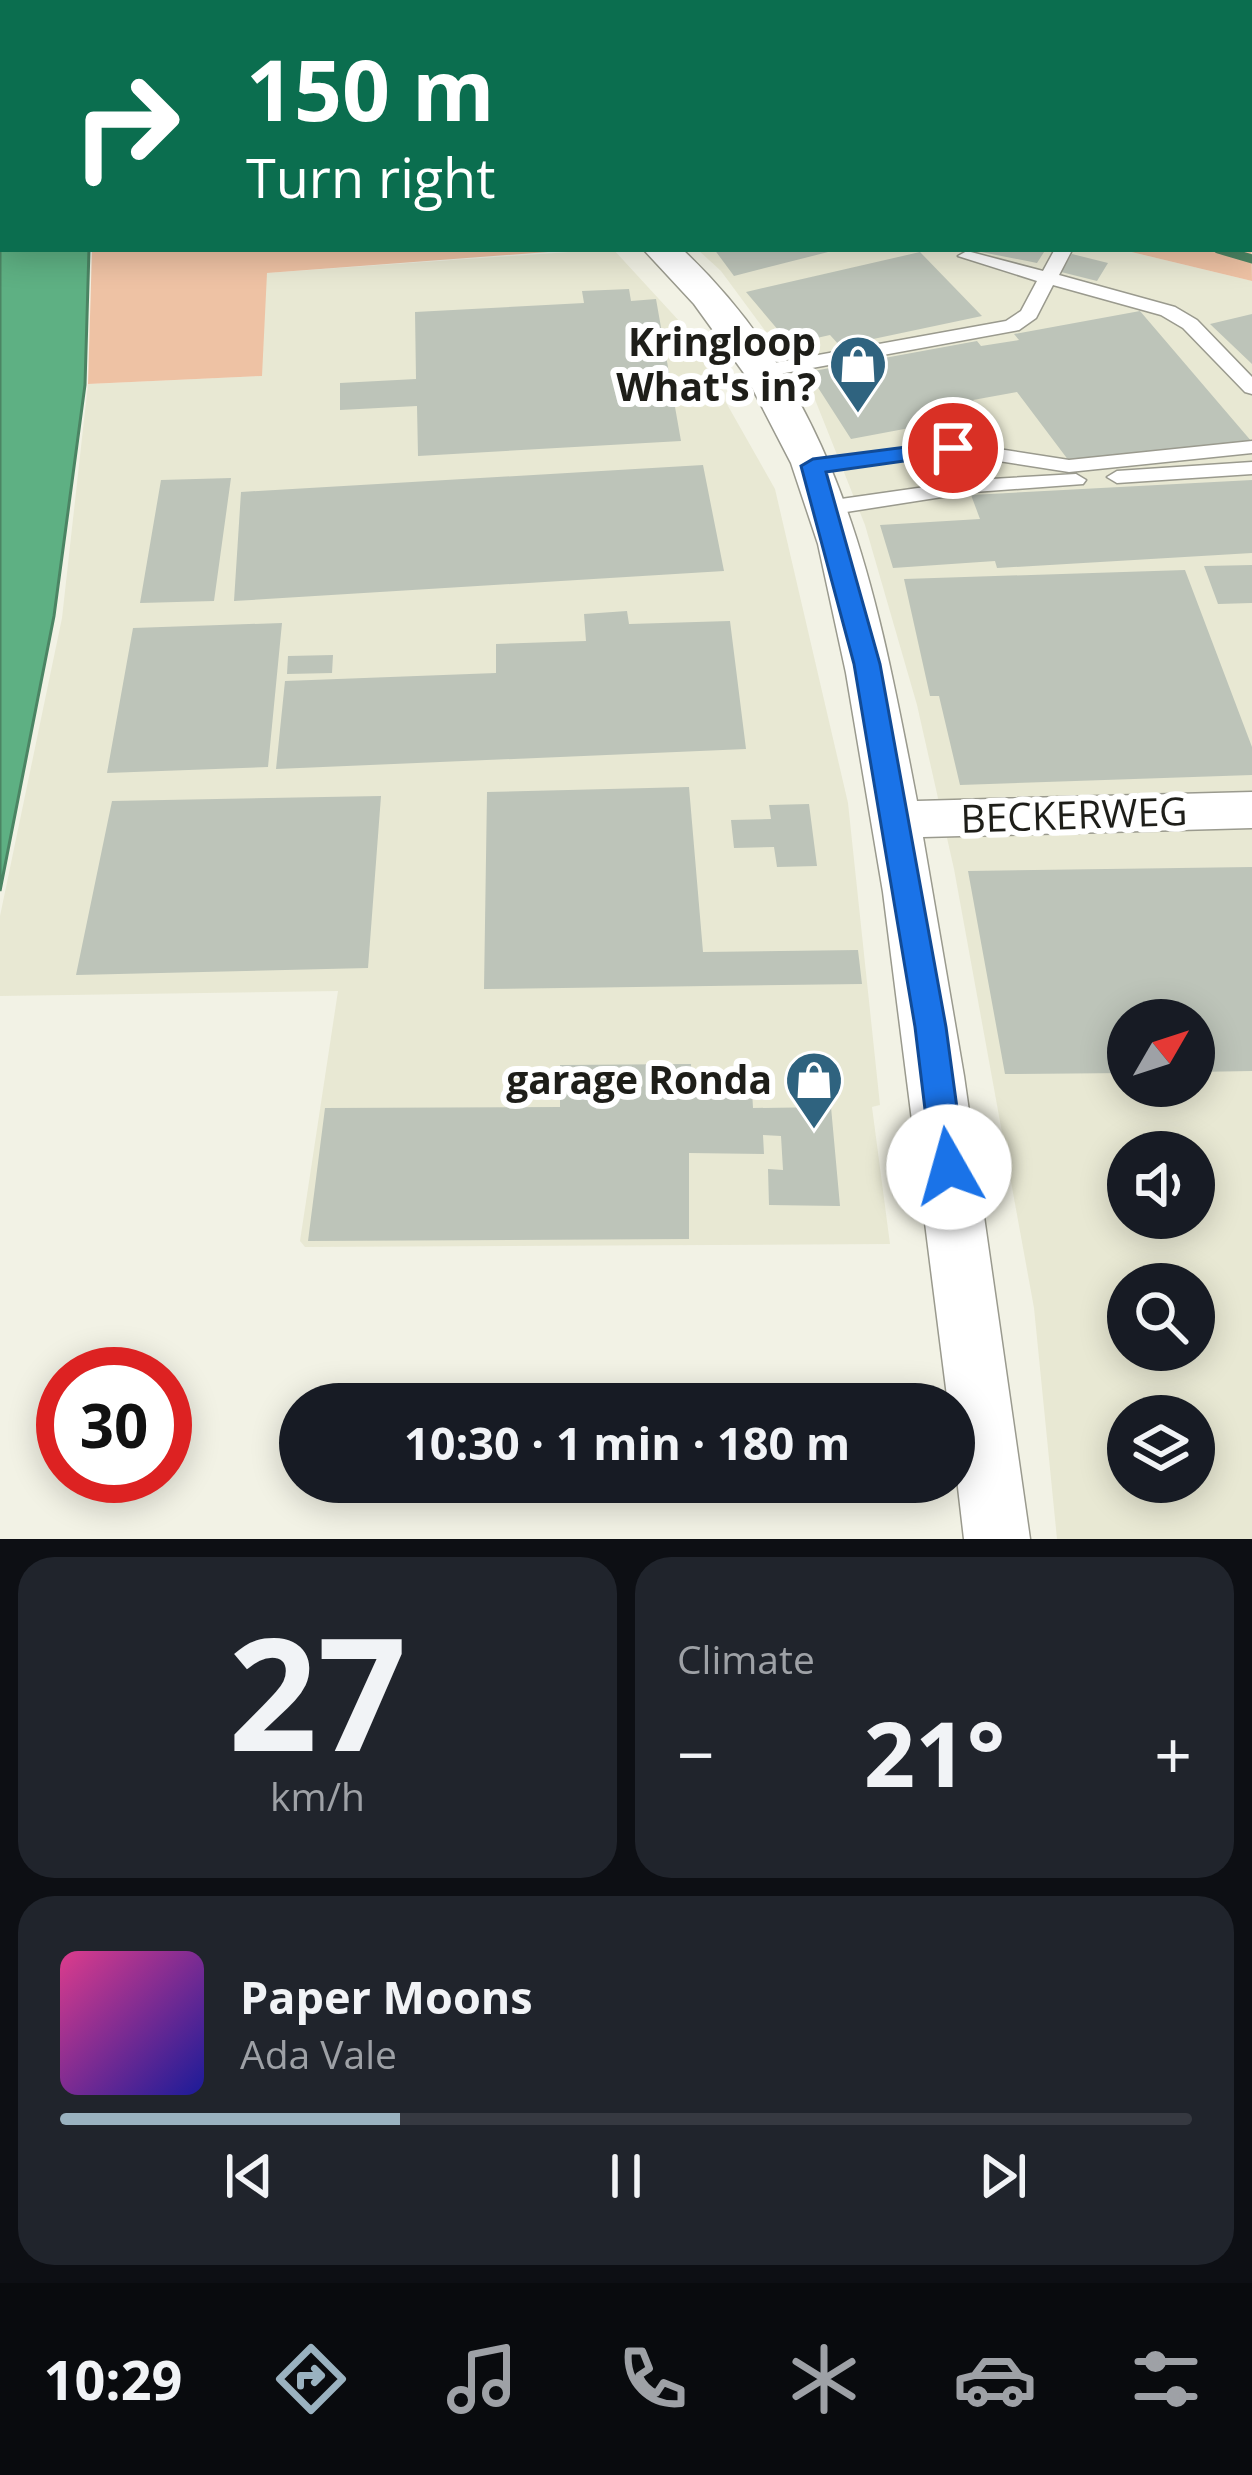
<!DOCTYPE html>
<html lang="en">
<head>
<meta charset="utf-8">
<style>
	:root { --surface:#171b24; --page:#20242c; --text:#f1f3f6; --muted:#9ea1a6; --line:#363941; --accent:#9ab2c0 }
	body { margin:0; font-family:"Open Sans",sans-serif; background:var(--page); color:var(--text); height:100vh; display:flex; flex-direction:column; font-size:45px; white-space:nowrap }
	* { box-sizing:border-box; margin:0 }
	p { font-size:39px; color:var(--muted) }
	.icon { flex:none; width:66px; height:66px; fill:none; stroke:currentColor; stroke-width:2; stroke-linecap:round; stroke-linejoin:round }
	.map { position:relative; height:1539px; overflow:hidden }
	.drawer { display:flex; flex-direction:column; gap:18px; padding:18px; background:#0d0f14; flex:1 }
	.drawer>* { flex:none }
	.hud { position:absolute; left:0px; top:0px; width:1254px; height:252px; box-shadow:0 6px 30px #0003; background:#0b6e4f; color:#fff; overflow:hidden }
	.needle { width:78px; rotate:51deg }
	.fabs { position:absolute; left:1107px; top:999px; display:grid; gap:24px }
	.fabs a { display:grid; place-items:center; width:108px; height:108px; border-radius:50%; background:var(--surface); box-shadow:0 6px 30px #0003; font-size:60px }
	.speed { position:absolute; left:36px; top:1347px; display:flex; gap:24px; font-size:60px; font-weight:700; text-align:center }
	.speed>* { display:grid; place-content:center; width:156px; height:156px; border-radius:50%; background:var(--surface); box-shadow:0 6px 30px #0003; line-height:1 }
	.speed .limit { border:18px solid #d22; background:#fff; color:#111 }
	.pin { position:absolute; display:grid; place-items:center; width:102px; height:102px; color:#fff; margin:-51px; border:6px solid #fff; border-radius:50%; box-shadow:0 3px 12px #0007 }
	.me { position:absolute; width:132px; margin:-66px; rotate:353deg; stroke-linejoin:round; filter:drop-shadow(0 0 9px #0008) }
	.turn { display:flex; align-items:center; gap:42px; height:252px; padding:0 48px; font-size:54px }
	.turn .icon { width:156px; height:156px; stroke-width:2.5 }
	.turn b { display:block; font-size:84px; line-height:102px }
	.big { font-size:90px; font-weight:700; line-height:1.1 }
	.drawer .card { flex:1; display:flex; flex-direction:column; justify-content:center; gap:18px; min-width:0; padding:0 42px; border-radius:36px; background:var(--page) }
	.drawer .dial { align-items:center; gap:0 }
	.dial b { font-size:156px; line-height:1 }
	.song { display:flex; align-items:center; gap:36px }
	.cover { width:144px; height:144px; border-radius:18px; background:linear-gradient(135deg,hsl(330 70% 55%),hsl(240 70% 35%)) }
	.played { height:12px; border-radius:6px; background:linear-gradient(90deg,var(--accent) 30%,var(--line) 30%) }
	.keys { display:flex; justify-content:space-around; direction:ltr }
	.heat { display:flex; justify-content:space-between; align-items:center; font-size:66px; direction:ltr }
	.drawer .tiles { flex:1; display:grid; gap:18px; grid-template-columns:1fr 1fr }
	.card:last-child { grid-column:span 2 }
	.trip { position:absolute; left:279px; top:1383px; width:696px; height:120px; border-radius:60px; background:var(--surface); box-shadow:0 6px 30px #0003; font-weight:700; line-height:120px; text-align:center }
	.tabs { display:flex; height:192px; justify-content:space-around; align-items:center; background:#090b0e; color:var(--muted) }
	.tabs .icon { width:84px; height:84px }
	.tabs .on { color:var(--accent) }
	.tabs b { font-size:54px; color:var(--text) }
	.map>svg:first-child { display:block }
</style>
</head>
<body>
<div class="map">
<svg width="1252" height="1539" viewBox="0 0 1252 1539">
	<rect width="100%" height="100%" fill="#f2f2e5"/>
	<!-- built -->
	<path fill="#e8e8d3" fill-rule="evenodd" d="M613,249l68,74 94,166 73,314 32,302 -8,2 18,137 -585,3 -5,-6 38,-250 -338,5v-80l62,-298 26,-234 173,-8 5,-103z
		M697,249h422l133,32v1258h-195l-23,-231 -80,-439 -37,-164 -52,-180 -51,-128 -93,-126zM1128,1020h66v66h-66zM1128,1152h66v66h-66zM1128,1284h66v66h-66zM1128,1416h66v66h-66z"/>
	<!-- green -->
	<path fill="#eec2a4" d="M303,0h949v210l-1,-207z
		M1251,221l1,60 -133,-32h132z
		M92,249h496l-321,24 -5,103 -174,8z"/>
	<!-- water -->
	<path fill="#5eb083" stroke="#4b8463" stroke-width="3" d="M0,0h21l-18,3v246h86l-4,136 -31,231 -54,275z"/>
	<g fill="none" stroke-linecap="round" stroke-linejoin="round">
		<!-- stream -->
		<path stroke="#4b8463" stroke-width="9" d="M1218,249l34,10"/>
	</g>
	<!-- building -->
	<path fill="#bdc4b9" d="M714,249h118v2l-98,25z
		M966,249h80l-9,14z
		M920,252l62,64 -142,30 -10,-11 -40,9 -44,-52z
		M1072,254l36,9 -11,18 -36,-9z
		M629,289l2,12 25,-2 25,142 -263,15 -1,-50 -77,4v-27l76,-4 -1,-67 169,-9 -2,-12z
		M1140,311l112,131 -183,19 -52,-69 -44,8 11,14 -133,25 -43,-67 169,-31 4,5 38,-6 -5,-6z
		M1252,314v50l-42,-40z
		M703,465l21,106 -490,30 7,-109z
		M231,478l-17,123 -74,2 21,-123z
		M1252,480v73l-255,15 -2,-7 -102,7 -13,-43 100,-6 -9,-24z
		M1252,565v38l-34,1 -14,-38z
		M1185,570l67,177v28l-292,10 -21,-89h-9l-26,-117z
		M627,611l2,13 101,-3 16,128 -470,20 9,-88 211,-8v-29l90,-3 -2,-27z
		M282,623l-14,144 -161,6 26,-145z
		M333,655l-1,18 -45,1 1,-18z
		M689,787l14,165 155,-2 4,34 -378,5 3,-197z
		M381,796l-13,172 -292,7 36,-174z
		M809,804l8,62 -40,1 -3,-20 -40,1 -3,-28 40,-1 -2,-14z
		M1252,867v204l-58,1v-52h-66v53l-123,1 -37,-203z
		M795,1063h21l2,35h-21z
		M691,1064l1,27h60l1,17 78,-1 9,99 -71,-1 -1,-36 15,1 -2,-34 -18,-1 1,19 -75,-1v86l-381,2 17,-133 235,-1v-42z"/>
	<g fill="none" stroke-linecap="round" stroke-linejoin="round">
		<defs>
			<path id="lane" d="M1055,249l16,3 -12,23 116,32 22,13 55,57v17l-7,-2 -62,-64 -22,-13 -108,-30 -17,33 -17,12 -256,47 -10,-6 10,-6 243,-44 15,-10 16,-30 -79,-25 9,-5 76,20z
				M1252,441v12l-183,19 -116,-18 -140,18 -10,-6 10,-6 140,-18 116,18z
				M1252,462v12l-135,9 -10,-6 10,-6z
				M1076,474l10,6 -3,4 -109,8 -147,23 -10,-7 10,-7 147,-21z"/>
			<path id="street" d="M224,0h34l2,3h-34z
				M643,249h39c161,152 195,345 235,552l335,-9v36l-329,9 41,239 66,463h-66l-10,-86v-49h-6l-65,-512 -37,-219 -28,-129 -27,-81 -45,-87 -52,-72z"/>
		</defs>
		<!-- lane casing -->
		<use href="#lane" stroke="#9a9a8e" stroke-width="3"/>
		<!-- street casing -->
		<use href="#street" stroke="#9a9a8e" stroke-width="3"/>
		<!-- path -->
		<path stroke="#a9a99e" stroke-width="6" stroke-dasharray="4.5 4.5" stroke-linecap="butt" d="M28,3l31,-3
			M987,3l21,-3"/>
		<!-- lane -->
		<use href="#lane" fill="#fff" fill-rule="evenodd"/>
		<!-- street -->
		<use href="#street" fill="#fff" fill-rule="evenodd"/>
	</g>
	<!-- route -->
	<path fill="#1a73e8" stroke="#114b97" stroke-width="3" d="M953,441l8,2v10l-135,19 54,192 66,363 19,140 -5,10 -11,4 -12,-4 -5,-10 -17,-140 -61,-363 -53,-198 12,-7z"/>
	<!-- icons -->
	<defs>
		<symbol id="shop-pin" viewBox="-11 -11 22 30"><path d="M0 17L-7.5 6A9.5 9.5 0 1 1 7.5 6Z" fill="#2f637f" stroke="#fff"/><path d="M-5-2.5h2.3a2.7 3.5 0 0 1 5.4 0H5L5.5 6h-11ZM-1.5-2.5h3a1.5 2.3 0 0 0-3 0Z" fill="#fff"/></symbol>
	</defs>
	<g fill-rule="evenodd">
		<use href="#shop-pin" x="825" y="331" width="66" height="90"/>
		<use href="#shop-pin" x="781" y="1047" width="66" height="90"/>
	</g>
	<g text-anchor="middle" stroke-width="12" stroke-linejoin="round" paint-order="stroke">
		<!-- poi labels -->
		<g font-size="39" font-weight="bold" fill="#1e1e19" stroke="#fff" text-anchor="end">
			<text x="816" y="356">Kringloop<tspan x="816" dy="45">What's in?</tspan></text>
			<text x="772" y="1094">garage Ronda</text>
		</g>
		<!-- street labels -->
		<g font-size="39" fill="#1e1e19" stroke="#fff">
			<text transform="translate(1074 815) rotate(-2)" y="14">BECKERWEG</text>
		</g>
	</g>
</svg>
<div class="fabs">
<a><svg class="needle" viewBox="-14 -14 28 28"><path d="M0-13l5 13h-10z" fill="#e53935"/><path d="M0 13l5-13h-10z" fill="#9ea1a6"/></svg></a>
<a><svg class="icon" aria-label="sound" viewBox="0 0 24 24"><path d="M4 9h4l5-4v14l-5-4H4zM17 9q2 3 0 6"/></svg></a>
<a><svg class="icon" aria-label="search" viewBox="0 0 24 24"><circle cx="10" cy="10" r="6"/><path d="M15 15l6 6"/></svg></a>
<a><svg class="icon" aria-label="layers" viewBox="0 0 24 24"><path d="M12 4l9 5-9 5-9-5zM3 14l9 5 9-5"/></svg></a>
</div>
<div class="speed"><div class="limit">30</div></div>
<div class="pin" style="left:953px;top:448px;background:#d93025"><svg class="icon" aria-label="arrive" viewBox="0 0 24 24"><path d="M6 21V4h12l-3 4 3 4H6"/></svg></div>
<svg class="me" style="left:949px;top:1167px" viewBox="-20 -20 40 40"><circle r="19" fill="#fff"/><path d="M0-13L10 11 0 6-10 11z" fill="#1a73e8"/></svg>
<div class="trip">10:30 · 1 min · 180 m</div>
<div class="hud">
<div class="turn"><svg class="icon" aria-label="right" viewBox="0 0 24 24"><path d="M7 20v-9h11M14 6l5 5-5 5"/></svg><div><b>150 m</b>Turn right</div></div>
</div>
</div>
<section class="drawer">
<div class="tiles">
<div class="card dial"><b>27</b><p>km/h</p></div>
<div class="card"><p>Climate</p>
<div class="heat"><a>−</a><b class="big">21°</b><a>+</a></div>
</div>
<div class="card">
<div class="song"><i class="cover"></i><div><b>Paper Moons</b><p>Ada Vale</p></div></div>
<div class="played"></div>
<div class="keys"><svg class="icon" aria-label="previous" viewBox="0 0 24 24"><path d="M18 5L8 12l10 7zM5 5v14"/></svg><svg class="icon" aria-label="pause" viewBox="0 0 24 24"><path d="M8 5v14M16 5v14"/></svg><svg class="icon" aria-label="next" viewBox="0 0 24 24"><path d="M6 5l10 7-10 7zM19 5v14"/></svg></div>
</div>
</div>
</section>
<nav class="tabs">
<b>10:29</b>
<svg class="icon on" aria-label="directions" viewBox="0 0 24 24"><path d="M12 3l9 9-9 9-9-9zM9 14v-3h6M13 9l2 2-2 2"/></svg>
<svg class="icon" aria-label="music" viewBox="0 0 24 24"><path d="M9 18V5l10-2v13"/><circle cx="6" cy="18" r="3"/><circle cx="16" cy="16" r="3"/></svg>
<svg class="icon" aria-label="phone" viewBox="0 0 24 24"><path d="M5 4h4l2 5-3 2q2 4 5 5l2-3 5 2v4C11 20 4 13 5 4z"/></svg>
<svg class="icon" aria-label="climate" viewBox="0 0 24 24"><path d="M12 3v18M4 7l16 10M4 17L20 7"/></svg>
<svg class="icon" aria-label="car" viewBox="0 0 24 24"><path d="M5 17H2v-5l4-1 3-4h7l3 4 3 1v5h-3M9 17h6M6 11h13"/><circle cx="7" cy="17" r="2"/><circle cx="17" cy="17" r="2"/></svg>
<svg class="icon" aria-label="filters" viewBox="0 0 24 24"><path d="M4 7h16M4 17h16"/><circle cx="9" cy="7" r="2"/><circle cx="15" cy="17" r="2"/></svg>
</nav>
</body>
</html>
